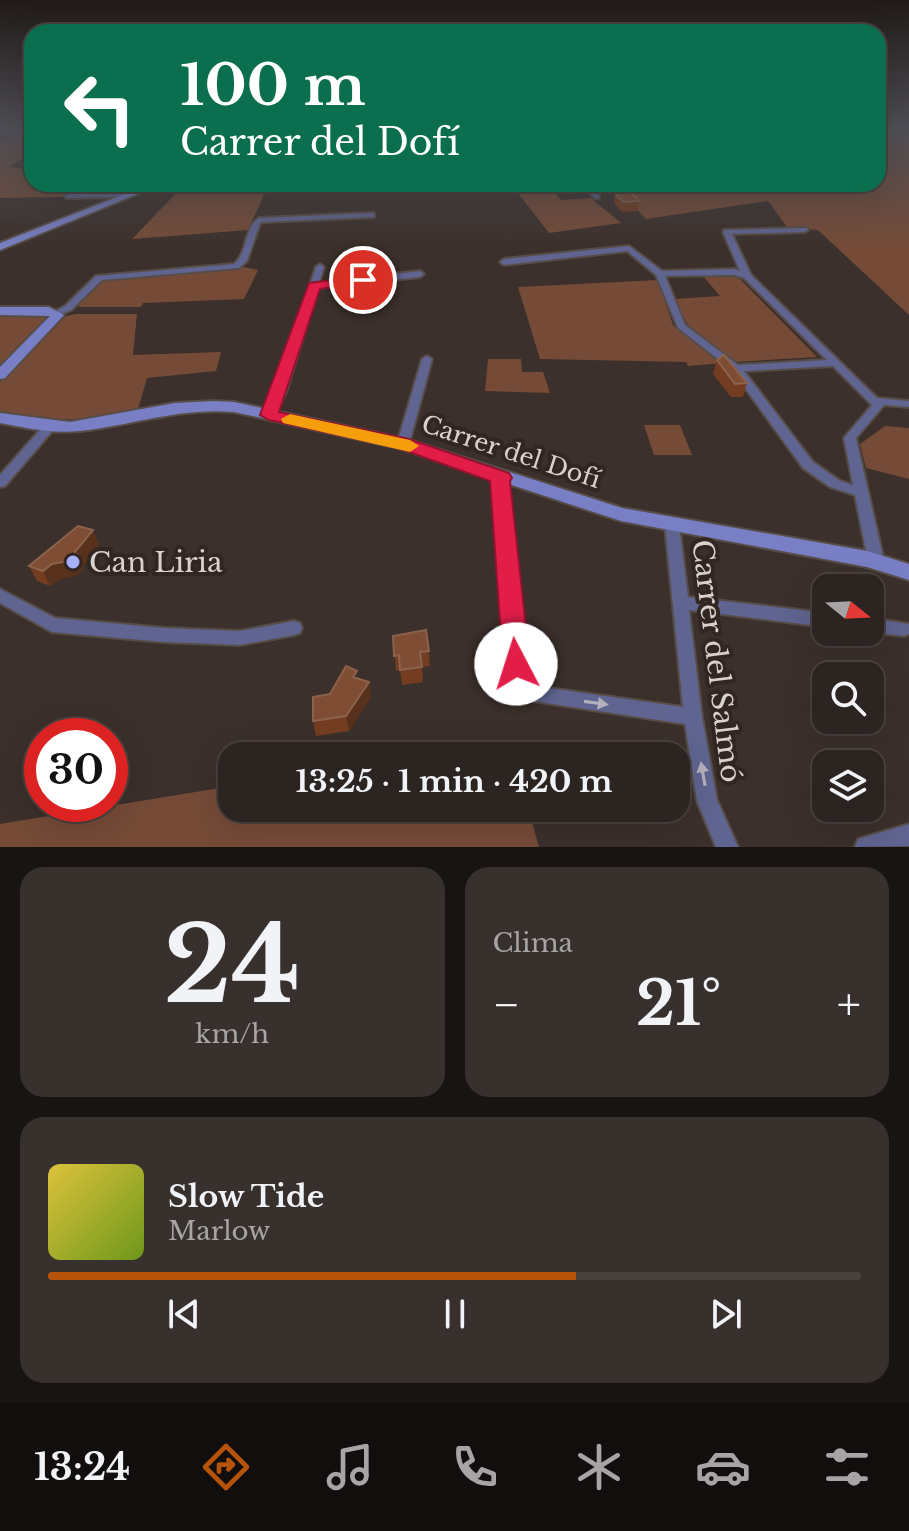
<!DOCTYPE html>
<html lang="es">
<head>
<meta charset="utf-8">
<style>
	:root { --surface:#2c2420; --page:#38302d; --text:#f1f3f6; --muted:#a6a4a5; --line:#48413e; --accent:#b45309 }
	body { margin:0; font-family:"Libre Baskerville",serif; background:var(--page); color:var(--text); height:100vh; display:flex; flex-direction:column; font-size:30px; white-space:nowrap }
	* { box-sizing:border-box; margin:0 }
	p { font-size:26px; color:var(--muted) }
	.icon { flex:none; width:44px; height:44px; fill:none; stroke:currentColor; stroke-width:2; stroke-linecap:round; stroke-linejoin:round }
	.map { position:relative; height:847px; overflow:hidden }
	.panel { display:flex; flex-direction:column; gap:20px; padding:20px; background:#181412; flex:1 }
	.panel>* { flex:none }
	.hud { position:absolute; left:24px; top:24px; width:862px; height:168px; border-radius:24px; box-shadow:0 8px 32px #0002,0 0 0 2px var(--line); background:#0b6e4f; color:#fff; overflow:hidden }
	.needle { width:52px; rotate:108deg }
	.tools { position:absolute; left:812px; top:574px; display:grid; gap:16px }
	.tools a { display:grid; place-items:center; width:72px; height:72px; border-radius:16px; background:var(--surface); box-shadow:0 8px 32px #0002,0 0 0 2px var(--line); font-size:40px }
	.speed { position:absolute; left:24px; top:718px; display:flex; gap:16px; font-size:40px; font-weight:700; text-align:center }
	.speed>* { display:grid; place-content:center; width:104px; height:104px; border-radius:50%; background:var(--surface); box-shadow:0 8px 32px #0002,0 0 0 2px var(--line); line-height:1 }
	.speed .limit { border:12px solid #d22; background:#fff; color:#111 }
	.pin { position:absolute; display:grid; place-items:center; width:68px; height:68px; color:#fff; margin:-34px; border:4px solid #fff; border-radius:50%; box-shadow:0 2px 8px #0007 }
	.me { position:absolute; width:88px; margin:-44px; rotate:355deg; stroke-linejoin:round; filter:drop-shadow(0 0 6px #0008) }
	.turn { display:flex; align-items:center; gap:28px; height:168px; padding:0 24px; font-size:36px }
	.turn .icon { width:104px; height:104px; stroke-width:2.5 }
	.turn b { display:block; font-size:56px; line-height:68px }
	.big { font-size:60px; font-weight:700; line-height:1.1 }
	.panel .card { flex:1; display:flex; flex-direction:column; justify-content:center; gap:12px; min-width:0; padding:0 28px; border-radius:24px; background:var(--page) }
	.panel .dial { align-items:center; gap:0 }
	.dial b { font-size:104px; line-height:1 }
	.song { display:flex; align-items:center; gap:24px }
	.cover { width:96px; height:96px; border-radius:12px; background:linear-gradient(135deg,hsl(50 70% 55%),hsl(80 70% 35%)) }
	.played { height:8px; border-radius:4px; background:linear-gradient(90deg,var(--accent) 65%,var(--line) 65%) }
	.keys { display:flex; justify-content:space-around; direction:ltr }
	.heat { display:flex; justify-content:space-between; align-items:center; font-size:44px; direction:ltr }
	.panel .tiles { flex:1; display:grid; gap:20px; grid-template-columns:1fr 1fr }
	.card:last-child { grid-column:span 2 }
	.trip { position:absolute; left:218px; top:742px; width:472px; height:80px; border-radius:24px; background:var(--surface); box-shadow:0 8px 32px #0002,0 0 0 2px var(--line); font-weight:700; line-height:80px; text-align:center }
	.tab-bar { display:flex; height:128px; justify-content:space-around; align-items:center; background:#120e0d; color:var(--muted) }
	.tab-bar .icon { width:56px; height:56px }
	.tab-bar .on { color:var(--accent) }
	.tab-bar b { font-size:36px; color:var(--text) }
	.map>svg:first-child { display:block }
</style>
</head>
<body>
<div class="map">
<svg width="909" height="847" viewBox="0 0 909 847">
	<rect width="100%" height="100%" fill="#3b302b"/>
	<!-- green -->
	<path fill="#754b37" d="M878,130h31v185l-91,-85 -31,-3 -19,-26 -122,18 -33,-35h265z
		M22,133h10v20l-24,14 24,2v15h64l-36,13 -60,1v-55z
		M185,184h84l-21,46 -116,9z
		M511,184h36l14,16 30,-2 30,25 -72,10z
		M243,267l15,3 -14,29 -101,4 -2,4h-61l-2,-3 23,-24z
		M735,274l82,83 -83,5 -47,-38 -13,-25 46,-3 -18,-21z
		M658,280l15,45 50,38 -35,3 -2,-4 -146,-3 -22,-72z
		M0,314l51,2 -51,53z
		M76,314h61l-4,41 88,-3 -5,19 -69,7 -9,31c-56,13 -81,13 -138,4v-31l66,-66z
		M488,359h33l1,13h21l7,21 -65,-2z
		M644,425h36l12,30h-38z
		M885,426l24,2v51l-43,-11 -6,-24z
		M508,741l5,15h-97z
		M232,786v22h296l11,39h-539v-23z"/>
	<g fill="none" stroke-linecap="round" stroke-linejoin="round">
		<defs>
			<path id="street" d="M32,162v4h-4v-2z
				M94,184h9l-23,10 48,-1 3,2 -3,2 -61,1 -3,-2z
				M582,184h7l10,12v2h-4z
				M371,213h3v4l-111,5 -3,1 -13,38 -8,7 -137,12 -31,30 -14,6 -5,-3 13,-7 31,-30 138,-12c14,-11 10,-37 25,-46z
				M807,228l1,2 -4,2 -72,2 19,41 126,123 32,3v6l-25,-2 -28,33 28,123 -3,4 -5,2 -5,-2 -3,-4 -13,-66 -25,-8 -27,-19 -71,-98 -54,-42 -22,-53 -29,-24 -123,14 -4,-3 4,-3 125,-13 33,25 73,-2 5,2 -17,-39 1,-2zM734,275l10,3 83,82 -89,5 -53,-40 -20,-49zM833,366l39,39 -28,33 9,47 -13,-4 -27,-19 -69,-91z
				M320,264l4,3 -5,16 101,-12 4,3 -4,3 -102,11 -32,104 -13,26h-8l-2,-3 11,-23 42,-125z
				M427,356l5,3 -23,85 -2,3h-8l-2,-3 25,-85z
				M50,422l4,1 2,3 -2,3 -49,57 -5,1v-12l46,-52z
				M502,474l5,1 2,3 -2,3 20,204 156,22 -18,-182 2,-4h10l2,4 9,72 138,16v14l-137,-17 13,107 15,83 21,47h-22l-19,-46 -12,-77 -172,-26 -3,-6 -17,-211 4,-6z
				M0,589l55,29 109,10 76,3 54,-10 6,2 2,5 -2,5 -6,2 -54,10 -76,-3 -112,-10 -52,-29z
				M870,618l39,6v10l-5,2 -34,-4z
				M909,824v22l-54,1 3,-8z"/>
			<path id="secondary" d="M150,184h12l-162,66v-7z
				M0,307h49l15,8 -59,63 -5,1v-12l50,-51 -50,-1z
				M214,401l20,1 175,38 213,68 245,43 42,13v16l-42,-13 -246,-46 -222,-73 -165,-36c-53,-5 -101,13 -154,19 -27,3 -54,-3 -80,-8v-10l70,9 105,-19z"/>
		</defs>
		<!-- street casing -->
		<use href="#street" stroke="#574d48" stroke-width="4"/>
		<!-- secondary casing -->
		<use href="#secondary" stroke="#574d48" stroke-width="4"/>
		<!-- street -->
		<use href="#street" fill="#5f6490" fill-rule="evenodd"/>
		<!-- secondary -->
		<use href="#secondary" fill="#787fc4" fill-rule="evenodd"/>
	</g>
	<!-- wall -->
	<path fill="#743d21" d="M615,193l24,8 -2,10 -15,1 -8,-9z
		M717,360l30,23 -4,14h-12l-18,-23z
		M93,530l6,15 -16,21 1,3 -9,7 -15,3 -10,7 -13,-5 -8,-15z
		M393,636l36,15 1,15 -8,1 1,15 -21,3 -2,-15 -4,1z
		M358,679l11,3 2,15 -22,34 -33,5 -3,-15z"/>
	<!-- shaded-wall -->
	<path fill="#58311d" d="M93,530l6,15 -16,21 1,3 -9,7 -15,3 -10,7 -7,-15 9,-7 22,-11z
		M369,682l2,15 -22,34 -3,-15z"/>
	<!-- building -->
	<path fill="#7e4d33" stroke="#8c624c" stroke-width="2" d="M630,192l9,9 -16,1 -8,-9z
		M724,355l23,28 -12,1 -18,-24z
		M78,526l15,4 -19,23 3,1 -9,7 -16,3 -9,7 -14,-5z
		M426,630l3,21 -9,1 2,15 -22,3 -1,-15 -5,1 -1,-20z
		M346,666l11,5 -4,6 16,5 -23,34 -33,5v-24l17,-3z"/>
	<!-- one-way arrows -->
	<defs><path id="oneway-solid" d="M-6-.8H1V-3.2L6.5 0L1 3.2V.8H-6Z" transform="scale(2)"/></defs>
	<g fill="#b4b0bb">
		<use href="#oneway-solid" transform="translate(596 703) rotate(8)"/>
		<use href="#oneway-solid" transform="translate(703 774) rotate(-100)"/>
	</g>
	<!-- sky -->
	<linearGradient id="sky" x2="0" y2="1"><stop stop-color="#201a18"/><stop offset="0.52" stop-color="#4f4e55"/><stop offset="1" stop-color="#4f4e55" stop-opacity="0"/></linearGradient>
	<rect width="909" height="248" fill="url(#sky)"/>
	<!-- route -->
	<path fill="#e11d48" stroke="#92132f" stroke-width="2" d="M363,276l4,2v5l-47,6 -41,123 130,27 100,34 3,5 -2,3 20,183 -4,8 -10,3 -9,-3 -4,-8 -13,-183 -92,-33 -129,-28 -9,-5 49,-132z"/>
	<!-- slow -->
	<path fill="#f59e0b" d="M290,414l120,26 9,6 -9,6 -127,-29 -2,-4z"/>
	<!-- markers -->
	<circle fill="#a8b0fc" stroke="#312621" stroke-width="3" cx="73" cy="562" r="8"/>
	<g text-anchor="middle" stroke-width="8" stroke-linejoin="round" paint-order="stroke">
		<!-- street labels -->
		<g font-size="24" fill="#d8d1cd" stroke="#312621">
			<text transform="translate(511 452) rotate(18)" y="8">Carrer del Dofí</text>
		</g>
		<!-- near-poi labels -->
		<g font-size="28" fill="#d8d1cd" stroke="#312621" text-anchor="start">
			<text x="89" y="572">Can Liria</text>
		</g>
		<!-- near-street labels -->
		<g font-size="28" fill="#d8d1cd" stroke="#312621">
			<text transform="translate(717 661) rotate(83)" y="10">Carrer del Salmó</text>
		</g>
	</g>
</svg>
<div class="tools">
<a><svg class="needle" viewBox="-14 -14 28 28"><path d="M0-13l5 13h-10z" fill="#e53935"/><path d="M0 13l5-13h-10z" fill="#a6a4a5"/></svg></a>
<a><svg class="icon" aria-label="search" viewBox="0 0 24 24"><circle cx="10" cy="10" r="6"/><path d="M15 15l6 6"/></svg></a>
<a><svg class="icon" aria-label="layers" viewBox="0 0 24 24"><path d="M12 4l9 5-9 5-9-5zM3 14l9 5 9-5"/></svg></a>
</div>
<div class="speed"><div class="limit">30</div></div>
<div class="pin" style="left:363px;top:280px;background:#d93025"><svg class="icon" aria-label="arrive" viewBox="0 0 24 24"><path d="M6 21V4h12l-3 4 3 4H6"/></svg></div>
<svg class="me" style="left:516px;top:664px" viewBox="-20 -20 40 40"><circle r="19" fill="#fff"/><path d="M0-13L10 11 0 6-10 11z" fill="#e11d48"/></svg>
<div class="trip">13:25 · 1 min · 420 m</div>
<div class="hud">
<div class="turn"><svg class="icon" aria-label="left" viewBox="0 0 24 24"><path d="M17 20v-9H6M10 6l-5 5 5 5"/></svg><div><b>100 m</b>Carrer del Dofí</div></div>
</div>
</div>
<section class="panel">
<div class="tiles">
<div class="card dial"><b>24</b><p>km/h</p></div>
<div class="card"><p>Clima</p>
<div class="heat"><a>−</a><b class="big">21°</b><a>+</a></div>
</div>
<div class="card">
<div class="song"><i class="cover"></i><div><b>Slow Tide</b><p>Marlow</p></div></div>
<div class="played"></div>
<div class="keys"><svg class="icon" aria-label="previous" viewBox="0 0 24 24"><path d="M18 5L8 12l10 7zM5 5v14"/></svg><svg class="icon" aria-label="pause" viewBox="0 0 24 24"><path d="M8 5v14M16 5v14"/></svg><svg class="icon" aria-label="next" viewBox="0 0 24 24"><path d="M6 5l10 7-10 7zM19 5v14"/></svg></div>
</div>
</div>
</section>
<nav class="tab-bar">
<b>13:24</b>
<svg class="icon on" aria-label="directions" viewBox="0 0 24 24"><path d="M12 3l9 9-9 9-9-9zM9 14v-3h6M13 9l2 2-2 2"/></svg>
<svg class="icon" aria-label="music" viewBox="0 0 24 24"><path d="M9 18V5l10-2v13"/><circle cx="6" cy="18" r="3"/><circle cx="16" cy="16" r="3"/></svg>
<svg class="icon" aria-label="phone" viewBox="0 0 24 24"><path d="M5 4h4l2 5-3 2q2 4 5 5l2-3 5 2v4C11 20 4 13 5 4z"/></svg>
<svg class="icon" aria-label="climate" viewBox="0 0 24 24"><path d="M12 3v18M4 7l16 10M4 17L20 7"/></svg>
<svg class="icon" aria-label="car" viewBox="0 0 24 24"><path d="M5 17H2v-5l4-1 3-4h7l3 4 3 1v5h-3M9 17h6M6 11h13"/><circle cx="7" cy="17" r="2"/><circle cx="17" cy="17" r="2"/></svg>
<svg class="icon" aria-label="filters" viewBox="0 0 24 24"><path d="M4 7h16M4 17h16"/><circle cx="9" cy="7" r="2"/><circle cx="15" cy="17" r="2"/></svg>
</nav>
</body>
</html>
